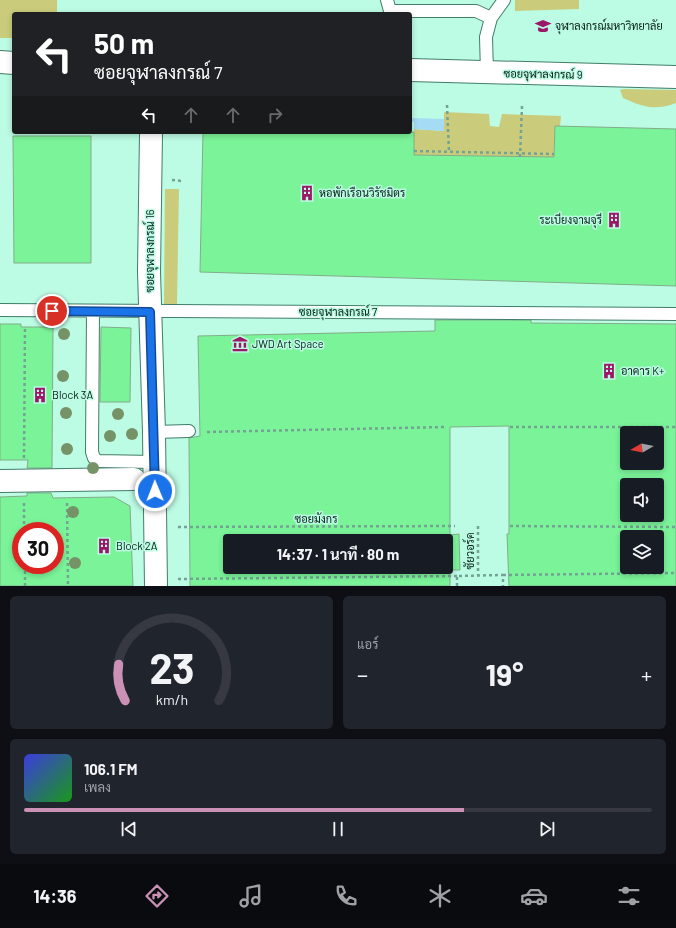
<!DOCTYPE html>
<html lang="th">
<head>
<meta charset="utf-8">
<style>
	:root { --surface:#171b24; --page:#20242c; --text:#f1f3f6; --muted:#9ea1a6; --line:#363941; --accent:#cb90b6 }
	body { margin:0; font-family:Barlow,Sarabun,sans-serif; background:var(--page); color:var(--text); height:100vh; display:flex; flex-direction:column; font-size:15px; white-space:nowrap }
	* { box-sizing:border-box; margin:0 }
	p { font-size:13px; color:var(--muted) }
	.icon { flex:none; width:22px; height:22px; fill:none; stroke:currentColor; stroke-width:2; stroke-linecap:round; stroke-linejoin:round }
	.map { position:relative; height:586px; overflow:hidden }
	.details { display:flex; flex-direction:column; gap:10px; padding:10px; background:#0d0f14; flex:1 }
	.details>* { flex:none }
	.hud { position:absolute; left:12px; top:12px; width:400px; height:122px; border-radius:4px; box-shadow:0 2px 6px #0003; background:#202124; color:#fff; overflow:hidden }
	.needle { width:26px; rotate:261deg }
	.controls { position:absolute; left:620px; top:426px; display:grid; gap:8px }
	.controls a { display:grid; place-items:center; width:44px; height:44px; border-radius:4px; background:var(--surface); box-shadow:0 2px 6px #0003; font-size:20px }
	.speed { position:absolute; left:12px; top:522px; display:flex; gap:8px; font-size:20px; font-weight:700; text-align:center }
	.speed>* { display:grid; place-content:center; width:52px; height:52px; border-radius:50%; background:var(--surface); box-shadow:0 2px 6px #0003; line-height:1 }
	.speed .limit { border:6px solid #d22; background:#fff; color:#111 }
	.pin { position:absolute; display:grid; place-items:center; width:34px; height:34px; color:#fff; margin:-17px; border:2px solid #fff; border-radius:50%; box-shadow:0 1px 4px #0007 }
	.me { position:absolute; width:44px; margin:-22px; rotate:359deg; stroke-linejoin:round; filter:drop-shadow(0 0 3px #0008) }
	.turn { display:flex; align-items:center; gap:14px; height:84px; padding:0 16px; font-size:18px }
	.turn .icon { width:52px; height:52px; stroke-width:2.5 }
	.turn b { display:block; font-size:28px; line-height:34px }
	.lanes { display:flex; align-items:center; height:38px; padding:0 16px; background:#0003; justify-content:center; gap:20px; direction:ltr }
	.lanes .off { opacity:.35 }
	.big { font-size:30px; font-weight:700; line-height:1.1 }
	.details .widget { flex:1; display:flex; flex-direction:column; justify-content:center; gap:6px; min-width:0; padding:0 14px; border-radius:6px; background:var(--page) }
	.details .dial { align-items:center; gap:0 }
	.dial svg { height:104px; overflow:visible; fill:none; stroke:var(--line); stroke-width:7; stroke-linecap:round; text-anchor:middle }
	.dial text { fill:var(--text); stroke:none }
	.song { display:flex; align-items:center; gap:12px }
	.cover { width:48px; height:48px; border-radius:6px; background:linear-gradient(135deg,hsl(240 70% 55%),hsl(120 70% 35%)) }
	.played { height:4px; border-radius:2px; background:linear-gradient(90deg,var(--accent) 70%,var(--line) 70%) }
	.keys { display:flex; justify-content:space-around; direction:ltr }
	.heat { display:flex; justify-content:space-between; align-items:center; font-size:22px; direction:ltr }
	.details .tiles { flex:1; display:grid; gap:10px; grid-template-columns:1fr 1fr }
	.widget:last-child { grid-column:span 2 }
	.trip { position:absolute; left:223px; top:534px; width:230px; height:40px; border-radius:4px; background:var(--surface); box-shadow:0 2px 6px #0003; font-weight:700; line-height:40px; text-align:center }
	.tab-bar { display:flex; height:64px; justify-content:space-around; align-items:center; background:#090b0e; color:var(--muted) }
	.tab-bar .icon { width:28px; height:28px }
	.tab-bar .selected { color:var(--accent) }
	.tab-bar b { font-size:18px; color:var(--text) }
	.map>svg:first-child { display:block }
</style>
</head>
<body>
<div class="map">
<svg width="676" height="586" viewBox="0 0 676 586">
	<rect width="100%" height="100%" fill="#bcfbe4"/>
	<!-- green -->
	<path fill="#cacc7c" d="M0,0h57v14h-43v24h-14z
		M515,0h64v9l-64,2z
		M624,89l52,1v13c-21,8 -33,4 -53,-5l-3,-8z
		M444,112l45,2 1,12 9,1 3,-13 59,2 -1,10h-5l-1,31 -140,-2v-26l30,2z
		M165,189h14l-2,115 -13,1z"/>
	<!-- water -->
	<path fill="#a5dbf5" d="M410,118l34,1v12l-30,-2v-7h-4z"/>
	<!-- building -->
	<path fill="#7bf499" stroke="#81ad89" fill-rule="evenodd" d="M555,126l121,3v157l-476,-14 3,-140h211v23l140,2z
		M13,136h78v127h-77z
		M435,320h96v3l145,1v262h-167l-2,-52h2v-108l-59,1v108l9,-1 1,36h-10v16h-260l-1,-148 11,-2 -2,-100 237,-5zM627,433h30v30h-30zM627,485h30v30h-30zM627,537h30v30h-30zM230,541h216v26h-216z
		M0,324h21v3h32l-1,141h-25l1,-8h-28z
		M101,327l30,1 -1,74h-30z
		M27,493h24l2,5 61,-1 16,9 3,80h-133v-89l27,-1zM21,531h34v34h-34z"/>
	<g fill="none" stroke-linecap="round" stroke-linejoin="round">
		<defs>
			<path id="lane" d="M387,0l3,11h86l15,7
				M487,72l-1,-35 5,-19 13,-18
				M0,310c225,3 451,1 676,4
				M93,311l-1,141 2,6 4,3 56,1
				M154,432l35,-1"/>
			<path id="street" d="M0,62l14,1
				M410,70l266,7
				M151,132l-2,140 5,160 2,154
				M0,481l134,-2"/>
		</defs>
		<!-- lane casing -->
		<use href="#lane" stroke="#417d69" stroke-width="14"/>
		<!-- street casing -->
		<use href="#street" stroke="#417d69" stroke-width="24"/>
		<!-- path -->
		<path stroke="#73a392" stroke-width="2.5" stroke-dasharray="3 3" stroke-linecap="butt" d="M447,105l2,47
			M414,151l140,3
			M520,157l2,-51
			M172,180l10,1
			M510,427h166
			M207,432l239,-5
			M24,458l1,-131
			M24,503v28
			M67,503l1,83
			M478,526v49
			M510,526l166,1
			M178,527l277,-1
			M25,565v21
			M503,575l173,-2
			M178,579l279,-3
			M457,586v-10l46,-1v11"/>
		<!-- lane -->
		<use href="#lane" stroke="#fff" stroke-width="12"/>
		<!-- street -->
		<use href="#street" stroke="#fff" stroke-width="22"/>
	</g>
	<!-- trees -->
	<g fill="#769367">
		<circle cx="64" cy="334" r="6"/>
		<circle cx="63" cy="376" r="6"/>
		<circle cx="66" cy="413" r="6"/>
		<circle cx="118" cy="414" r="6"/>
		<circle cx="132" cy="434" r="6"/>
		<circle cx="110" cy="436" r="6"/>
		<circle cx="67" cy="449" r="6"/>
		<circle cx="93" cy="468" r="6"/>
		<circle cx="73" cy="512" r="6"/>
		<circle cx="75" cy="563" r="6"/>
	</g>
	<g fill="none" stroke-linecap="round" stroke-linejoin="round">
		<defs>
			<path id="route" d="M52,311l98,1 5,179"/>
		</defs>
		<!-- route casing -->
		<use href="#route" stroke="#114b97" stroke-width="10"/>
		<!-- route -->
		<use href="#route" stroke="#1a73e8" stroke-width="7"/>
	</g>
	<!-- icons -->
	<defs>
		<symbol id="university-bare" viewBox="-9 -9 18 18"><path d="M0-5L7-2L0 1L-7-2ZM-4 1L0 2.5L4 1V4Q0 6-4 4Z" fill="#9c1768" stroke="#bcfbe4" stroke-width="2.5" paint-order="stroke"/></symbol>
		<symbol id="building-bare" viewBox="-9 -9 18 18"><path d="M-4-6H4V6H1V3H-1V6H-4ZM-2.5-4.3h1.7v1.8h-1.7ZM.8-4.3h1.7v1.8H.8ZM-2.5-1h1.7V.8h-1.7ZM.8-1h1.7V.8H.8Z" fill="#9c1768" stroke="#bcfbe4" stroke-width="2.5" paint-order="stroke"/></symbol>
		<symbol id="museum-bare" viewBox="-9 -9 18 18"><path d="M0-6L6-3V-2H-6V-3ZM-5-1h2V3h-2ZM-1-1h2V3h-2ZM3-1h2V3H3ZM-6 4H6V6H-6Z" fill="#9c1768" stroke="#bcfbe4" stroke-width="2.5" paint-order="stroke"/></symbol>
	</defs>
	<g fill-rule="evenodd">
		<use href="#university-bare" x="532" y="15" width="22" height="22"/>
		<use href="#building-bare" x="296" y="182" width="22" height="22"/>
		<use href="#building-bare" x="603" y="209" width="22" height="22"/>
		<use href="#museum-bare" x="229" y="333" width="22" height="22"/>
		<use href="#building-bare" x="598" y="360" width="22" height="22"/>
		<use href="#building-bare" x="29" y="384" width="22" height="22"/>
		<use href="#building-bare" x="93" y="535" width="22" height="22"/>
	</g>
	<g text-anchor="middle" stroke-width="3" stroke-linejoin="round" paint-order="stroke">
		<!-- poi labels -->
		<g font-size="11" fill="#041d15" stroke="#bcfbe4" text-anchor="start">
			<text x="555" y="30">จุฬาลงกรณ์มหาวิทยาลัย</text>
			<text x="319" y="197">หอพักเรือนวิรัชมิตร</text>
			<text x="602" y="224" text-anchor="end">ระเบียงจามจุรี</text>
			<text x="252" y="348">JWD Art Space</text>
			<text x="621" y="375">อาคาร K+</text>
			<text x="52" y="399">Block 3A</text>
			<text x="116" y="550">Block 2A</text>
		</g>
		<!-- street labels -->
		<g font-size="11" fill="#041d15" stroke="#bcfbe4">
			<text transform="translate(543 74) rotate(1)" y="4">ซอยจุฬาลงกรณ์ 9</text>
			<text transform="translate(150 251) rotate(-90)" y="4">ซอยจุฬาลงกรณ์ 16</text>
			<text x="338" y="316">ซอยจุฬาลงกรณ์ 7</text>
			<text x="316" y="523">ซอยมังกร</text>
			<text transform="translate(470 551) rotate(-90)" y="4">ซัยวอร์ค</text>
		</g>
	</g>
</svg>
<div class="controls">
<a><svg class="needle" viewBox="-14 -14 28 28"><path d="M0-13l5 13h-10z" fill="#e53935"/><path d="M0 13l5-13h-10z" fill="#9ea1a6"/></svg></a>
<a><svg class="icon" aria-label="sound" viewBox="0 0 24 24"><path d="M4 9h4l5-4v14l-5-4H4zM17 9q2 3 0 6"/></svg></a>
<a><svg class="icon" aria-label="layers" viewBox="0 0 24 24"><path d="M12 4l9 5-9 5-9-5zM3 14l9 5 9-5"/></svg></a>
</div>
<div class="speed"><div class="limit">30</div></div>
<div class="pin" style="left:52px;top:311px;background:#d93025"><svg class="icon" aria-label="arrive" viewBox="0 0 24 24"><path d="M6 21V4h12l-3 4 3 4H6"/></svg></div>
<svg class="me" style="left:155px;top:491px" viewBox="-20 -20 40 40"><circle r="17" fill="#1a73e8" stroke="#fff" stroke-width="3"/><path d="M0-11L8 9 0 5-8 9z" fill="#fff"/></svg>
<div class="trip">14:37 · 1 นาที · 80 m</div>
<div class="hud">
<div class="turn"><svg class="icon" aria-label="left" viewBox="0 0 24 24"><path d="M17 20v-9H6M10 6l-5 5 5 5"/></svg><div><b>50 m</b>ซอยจุฬาลงกรณ์ 7</div></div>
<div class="lanes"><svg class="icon" aria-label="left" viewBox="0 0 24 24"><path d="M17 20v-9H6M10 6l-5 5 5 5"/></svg><svg class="icon off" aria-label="ahead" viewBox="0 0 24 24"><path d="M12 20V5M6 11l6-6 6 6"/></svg><svg class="icon off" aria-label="ahead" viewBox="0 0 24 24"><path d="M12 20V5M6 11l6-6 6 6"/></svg><svg class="icon off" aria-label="right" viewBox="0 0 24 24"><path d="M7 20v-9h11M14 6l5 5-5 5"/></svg></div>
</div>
</div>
<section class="details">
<div class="tiles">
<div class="widget dial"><svg viewBox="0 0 100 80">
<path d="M14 69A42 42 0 1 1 86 69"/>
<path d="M14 69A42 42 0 0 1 9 41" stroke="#cb90b6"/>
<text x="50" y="56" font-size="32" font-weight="700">23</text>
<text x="50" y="72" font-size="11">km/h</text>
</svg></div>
<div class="widget"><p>แอร์</p>
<div class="heat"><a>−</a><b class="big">19°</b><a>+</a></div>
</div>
<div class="widget">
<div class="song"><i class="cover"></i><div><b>106.1 FM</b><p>เพลง</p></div></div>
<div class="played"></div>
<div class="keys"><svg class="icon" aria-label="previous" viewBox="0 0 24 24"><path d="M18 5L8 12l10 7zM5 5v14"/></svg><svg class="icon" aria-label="pause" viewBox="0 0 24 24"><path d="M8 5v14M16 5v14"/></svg><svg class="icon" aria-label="next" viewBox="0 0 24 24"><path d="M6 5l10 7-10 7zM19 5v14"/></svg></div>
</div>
</div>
</section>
<nav class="tab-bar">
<b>14:36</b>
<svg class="icon selected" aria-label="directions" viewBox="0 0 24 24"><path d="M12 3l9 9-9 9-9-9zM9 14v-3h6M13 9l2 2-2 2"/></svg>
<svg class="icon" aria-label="music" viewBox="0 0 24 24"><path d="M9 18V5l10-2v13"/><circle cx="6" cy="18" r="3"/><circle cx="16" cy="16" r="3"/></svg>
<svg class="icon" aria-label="phone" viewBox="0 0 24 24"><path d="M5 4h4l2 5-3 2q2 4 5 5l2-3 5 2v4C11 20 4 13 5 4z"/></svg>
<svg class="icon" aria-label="climate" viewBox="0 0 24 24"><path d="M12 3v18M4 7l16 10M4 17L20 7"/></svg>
<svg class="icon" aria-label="car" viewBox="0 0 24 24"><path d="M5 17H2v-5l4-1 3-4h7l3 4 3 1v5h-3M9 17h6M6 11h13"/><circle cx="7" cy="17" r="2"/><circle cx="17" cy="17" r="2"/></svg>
<svg class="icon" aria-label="filters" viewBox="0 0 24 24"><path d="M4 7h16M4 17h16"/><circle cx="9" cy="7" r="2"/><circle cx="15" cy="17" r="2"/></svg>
</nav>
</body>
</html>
